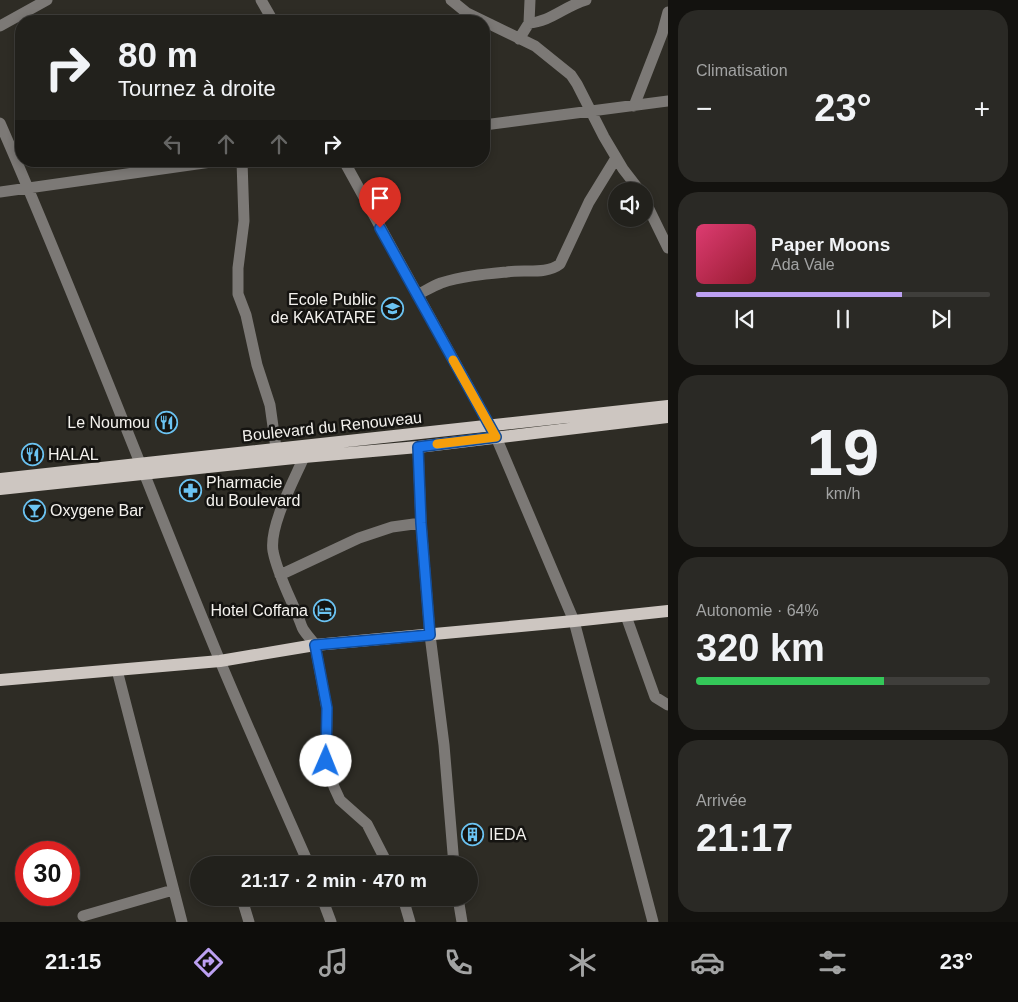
<!DOCTYPE html>
<html lang="fr">
<head>
<meta charset="utf-8">
<style>
	:root { --surface:#22211c; --page:#2a2925; --text:#f1f3f6; --muted:#a2a3a3; --line:#3f3e3b; --accent:#bca0f2 }
	body { margin:0; font-family:Arial,sans-serif; background:var(--page); color:var(--text); height:100vh; display:flex; flex-direction:column; font-size:19px; white-space:nowrap }
	* { box-sizing:border-box; margin:0 }
	p { font-size:16px; color:var(--muted) }
	.icon { flex:none; width:28px; height:28px; fill:none; stroke:currentColor; stroke-width:2; stroke-linecap:round; stroke-linejoin:round }
	.map { position:relative; flex:1; overflow:hidden }
	.details { display:flex; flex-direction:column; gap:10px; padding:10px; background:#13120f; width:350px }
	.details>* { flex:none }
	.banner { position:absolute; left:15px; top:15px; width:475px; height:152px; border-radius:20px; box-shadow:0 2px 8px #0003,0 0 0 1px var(--line); background:#22211c; color:var(--text); overflow:hidden }
	.controls { position:absolute; left:608px; top:182px; display:grid; gap:10px }
	.controls a { display:grid; place-items:center; width:45px; height:45px; border-radius:50%; background:var(--surface); box-shadow:0 2px 8px #0003,0 0 0 1px var(--line); font-size:25px }
	.speed { position:absolute; left:15px; top:841px; display:flex; gap:10px; font-size:25px; font-weight:700; text-align:center }
	.speed>* { display:grid; place-content:center; width:65px; height:65px; border-radius:50%; background:var(--surface); box-shadow:0 2px 8px #0003,0 0 0 1px var(--line); line-height:1 }
	.speed .limit { border:8px solid #d22; background:#fff; color:#111 }
	.pin { position:absolute; display:grid; place-items:center; width:42px; height:42px; color:#fff; margin:-51px -21px; border-radius:50% 50% 50% 0; rotate:-45deg; box-shadow:0 0 5px #0007 }
	.pin .icon { rotate:45deg }
	.me { position:absolute; width:55px; margin:-28px; rotate:1deg; stroke-linejoin:round; filter:drop-shadow(0 0 4px #0008) }
	.turn { display:flex; align-items:center; gap:18px; height:105px; padding:0 20px; font-size:22px }
	.turn .icon { width:65px; height:65px; stroke-width:2.5 }
	.turn b { display:block; font-size:35px; line-height:42px }
	.lanes { display:flex; align-items:center; height:48px; padding:0 20px; background:#0003; justify-content:center; gap:25px; direction:ltr }
	.lanes .off { opacity:.35 }
	.big { font-size:38px; font-weight:700; line-height:1.1 }
	.details .tile { flex:1; display:flex; flex-direction:column; justify-content:center; gap:8px; min-width:0; padding:0 18px; border-radius:20px; background:var(--page) }
	.details .dial { align-items:center; gap:0 }
	.dial b { font-size:65px; line-height:1 }
	.song { display:flex; align-items:center; gap:15px }
	.cover { width:60px; height:60px; border-radius:8px; background:linear-gradient(135deg,hsl(340 70% 55%),hsl(350 70% 35%)) }
	.played { height:5px; border-radius:2px; background:linear-gradient(90deg,var(--accent) 70%,var(--line) 70%) }
	.keys { display:flex; justify-content:space-around; direction:ltr }
	.heat { display:flex; justify-content:space-between; align-items:center; font-size:28px; direction:ltr }
	.charge { height:8px; border-radius:4px; background:linear-gradient(90deg,#34c759 64%,var(--line) 0) }
	.trip { position:absolute; left:190px; top:856px; width:288px; height:50px; border-radius:25px; background:var(--surface); box-shadow:0 2px 8px #0003,0 0 0 1px var(--line); font-weight:700; line-height:50px; text-align:center }
	.dock { display:flex; height:80px; justify-content:space-around; align-items:center; background:#0e0d0b; color:var(--muted) }
	.dock .icon { width:35px; height:35px }
	.dock .selected { color:var(--accent) }
	.dock b { font-size:22px; color:var(--text) }
	main { display:flex; flex:1; min-height:0 }
	.map>svg:first-child { display:block }
</style>
</head>
<body>
<main>
<div class="map">
<svg width="668" height="922" viewBox="0 0 668 922">
	<rect width="100%" height="100%" fill="#2e2c25"/>
	<g fill="none" stroke-linecap="round" stroke-linejoin="round">
		<!-- minor -->
		<path stroke="#7c7976" stroke-width="11" d="M261,0l12,21
			M451,0l16,13 68,33 36,29 6,9 27,53 19,32 17,22
			M529,23l1,-23
			M0,26l47,-26
			M519,39l10,-16c21,-1 36,-17 57,-23
			M634,106l28,-72 6,-22
			M0,123c78,178 146,359 220,538 29,69 59,136 89,204
			M484,125l184,-24
			M242,161l2,60 -6,47v26l8,21 11,50 13,40 6,43
			M344,161l152,276 78,184 79,301
			M0,192l218,-31
			M644,199l24,49
			M417,295c8,-4 16,-9 24,-12 21,-7 45,-9 66,-11 17,-3 39,3 53,-8l29,-62 27,-44
			M418,447l3,76 9,112 14,110 10,120
			M304,457c-10,23 -35,69 -31,94 5,26 20,51 29,76 3,7 9,11 13,18l12,64 -1,52 8,26 6,13 27,24 21,41
			M280,575l79,-37 33,-11 29,-4
			M626,616l29,81 13,8
			M117,670l65,252
			M322,898l9,24
			M403,898l7,24
			M458,898l4,24
			M242,899l7,23
			M83,916l90,-26"/>
		<!-- major -->
		<path stroke="#cdc6c1" stroke-width="12" d="M0,479l668,-73
			M0,489l304,-32 114,-10 250,-30
			M0,680l220,-19 95,-16 259,-24 94,-10"/>
	</g>
	<g fill="none" stroke-linecap="round" stroke-linejoin="round">
		<defs>
			<path id="route" d="M326,761l1,-53 -12,-63 115,-10 -9,-112 -3,-76 78,-10 -116,-209"/>
		</defs>
		<!-- route casing -->
		<use href="#route" stroke="#114b97" stroke-width="12"/>
		<!-- route -->
		<use href="#route" stroke="#1a73e8" stroke-width="9"/>
		<!-- slow -->
		<path stroke="#f59e0b" stroke-width="9" d="M437,444l59,-7 -43,-77"/>
	</g>
	<!-- icons -->
	<defs>
		<symbol id="school-ring" viewBox="-11 -11 22 22"><circle r="9.5" fill="#151411" stroke="#6bc3f2" stroke-width="1.5"/><path d="M0-5L7-2L0 1L-7-2ZM-4 1L0 2.5L4 1V4Q0 6-4 4Z" fill="#6bc3f2"/></symbol>
		<symbol id="restaurant-ring" viewBox="-11 -11 22 22"><circle r="9.5" fill="#151411" stroke="#6bc3f2" stroke-width="1.5"/><path d="M-5-6h1v4h1v-4h1v4h1v-4h1v5L-1.5 .5V6h-2V.5L-5-1ZM5-6V6H3V1.5H1.5Q1.5-4 5-6Z" fill="#6bc3f2"/></symbol>
		<symbol id="pharmacy-ring" viewBox="-11 -11 22 22"><circle r="9.5" fill="#151411" stroke="#6bc3f2" stroke-width="1.5"/><path d="M-2-6h4v4h4v4h-4v4h-4v-4h-4v-4h4Z" fill="#6bc3f2"/></symbol>
		<symbol id="bar-ring" viewBox="-11 -11 22 22"><circle r="9.5" fill="#151411" stroke="#6bc3f2" stroke-width="1.5"/><path d="M-6-5H6L.8 .8V4.5H3.5V6h-7V4.5H-.8V.8Z" fill="#6bc3f2"/></symbol>
		<symbol id="hotel-ring" viewBox="-11 -11 22 22"><circle r="9.5" fill="#151411" stroke="#6bc3f2" stroke-width="1.5"/><path d="M-6-4.5h1.5V1H6V5H4.5V3h-9V5H-6ZM-4 0a1.8 1.8 0 1 1 3.6 0ZM.5 0V-2.5h3Q6-2.5 6 0Z" fill="#6bc3f2"/></symbol>
		<symbol id="building-ring" viewBox="-11 -11 22 22"><circle r="9.5" fill="#151411" stroke="#6bc3f2" stroke-width="1.5"/><path d="M-4-6H4V6H1V3H-1V6H-4ZM-2.5-4.3h1.7v1.8h-1.7ZM.8-4.3h1.7v1.8H.8ZM-2.5-1h1.7V.8h-1.7ZM.8-1h1.7V.8H.8Z" fill="#6bc3f2"/></symbol>
	</defs>
	<g fill-rule="evenodd">
		<use href="#school-ring" x="380" y="296" width="25" height="25"/>
		<use href="#restaurant-ring" x="154" y="410" width="25" height="25"/>
		<use href="#restaurant-ring" x="20" y="442" width="25" height="25"/>
		<use href="#pharmacy-ring" x="178" y="478" width="25" height="25"/>
		<use href="#bar-ring" x="22" y="498" width="25" height="25"/>
		<use href="#hotel-ring" x="312" y="598" width="25" height="25"/>
		<use href="#building-ring" x="460" y="822" width="25" height="25"/>
	</g>
	<g text-anchor="middle" stroke-width="5" stroke-linejoin="round" paint-order="stroke">
		<!-- poi labels -->
		<g font-size="16" fill="#f4f2ee" stroke="#151411" text-anchor="start">
			<text x="376" y="305" text-anchor="end">Ecole Public<tspan x="376" dy="18">de KAKATARE</tspan></text>
			<text x="150" y="428" text-anchor="end">Le Noumou</text>
			<text x="48" y="460">HALAL</text>
			<text x="206" y="488">Pharmacie<tspan x="206" dy="18">du Boulevard</tspan></text>
			<text x="50" y="516">Oxygene Bar</text>
			<text x="308" y="616" text-anchor="end">Hotel Coffana</text>
			<text x="489" y="840">IEDA</text>
		</g>
		<!-- street labels -->
		<g font-size="16" fill="#f4f2ee" stroke="#151411">
			<text transform="translate(332 426) rotate(-6)" y="6">Boulevard du Renouveau</text>
		</g>
	</g>
</svg>
<div class="controls">
<a><svg class="icon" aria-label="sound" viewBox="0 0 24 24"><path d="M4 9h4l5-4v14l-5-4H4zM17 9q2 3 0 6"/></svg></a>
</div>
<div class="speed"><div class="limit">30</div></div>
<div class="pin" style="left:380px;top:228px;background:#d93025"><svg class="icon" aria-label="arrive" viewBox="0 0 24 24"><path d="M6 21V4h12l-3 4 3 4H6"/></svg></div>
<svg class="me" style="left:326px;top:761px" viewBox="-20 -20 40 40"><circle r="19" fill="#fff"/><path d="M0-13L10 11 0 6-10 11z" fill="#1a73e8"/></svg>
<div class="trip">21:17 · 2 min · 470 m</div>
<div class="banner">
<div class="turn"><svg class="icon" aria-label="right" viewBox="0 0 24 24"><path d="M7 20v-9h11M14 6l5 5-5 5"/></svg><div><b>80 m</b>Tournez à droite</div></div>
<div class="lanes"><svg class="icon off" aria-label="left" viewBox="0 0 24 24"><path d="M17 20v-9H6M10 6l-5 5 5 5"/></svg><svg class="icon off" aria-label="ahead" viewBox="0 0 24 24"><path d="M12 20V5M6 11l6-6 6 6"/></svg><svg class="icon off" aria-label="ahead" viewBox="0 0 24 24"><path d="M12 20V5M6 11l6-6 6 6"/></svg><svg class="icon" aria-label="right" viewBox="0 0 24 24"><path d="M7 20v-9h11M14 6l5 5-5 5"/></svg></div>
</div>
</div>
<section class="details">
<div class="tile"><p>Climatisation</p>
<div class="heat"><a>−</a><b class="big">23°</b><a>+</a></div>
</div>
<div class="tile">
<div class="song"><i class="cover"></i><div><b>Paper Moons</b><p>Ada Vale</p></div></div>
<div class="played"></div>
<div class="keys"><svg class="icon" aria-label="previous" viewBox="0 0 24 24"><path d="M18 5L8 12l10 7zM5 5v14"/></svg><svg class="icon" aria-label="pause" viewBox="0 0 24 24"><path d="M8 5v14M16 5v14"/></svg><svg class="icon" aria-label="next" viewBox="0 0 24 24"><path d="M6 5l10 7-10 7zM19 5v14"/></svg></div>
</div>
<div class="tile dial"><b>19</b><p>km/h</p></div>
<div class="tile"><p>Autonomie · 64%</p><b class="big">320 km</b><div class="charge"></div></div>
<div class="tile"><p>Arrivée</p><b class="big">21:17</b></div>
</section>
</main>
<nav class="dock">
<b>21:15</b>
<svg class="icon selected" aria-label="directions" viewBox="0 0 24 24"><path d="M12 3l9 9-9 9-9-9zM9 14v-3h6M13 9l2 2-2 2"/></svg>
<svg class="icon" aria-label="music" viewBox="0 0 24 24"><path d="M9 18V5l10-2v13"/><circle cx="6" cy="18" r="3"/><circle cx="16" cy="16" r="3"/></svg>
<svg class="icon" aria-label="phone" viewBox="0 0 24 24"><path d="M5 4h4l2 5-3 2q2 4 5 5l2-3 5 2v4C11 20 4 13 5 4z"/></svg>
<svg class="icon" aria-label="climate" viewBox="0 0 24 24"><path d="M12 3v18M4 7l16 10M4 17L20 7"/></svg>
<svg class="icon" aria-label="car" viewBox="0 0 24 24"><path d="M5 17H2v-5l4-1 3-4h7l3 4 3 1v5h-3M9 17h6M6 11h13"/><circle cx="7" cy="17" r="2"/><circle cx="17" cy="17" r="2"/></svg>
<svg class="icon" aria-label="filters" viewBox="0 0 24 24"><path d="M4 7h16M4 17h16"/><circle cx="9" cy="7" r="2"/><circle cx="15" cy="17" r="2"/></svg>
<b>23°</b>
</nav>
</body>
</html>
